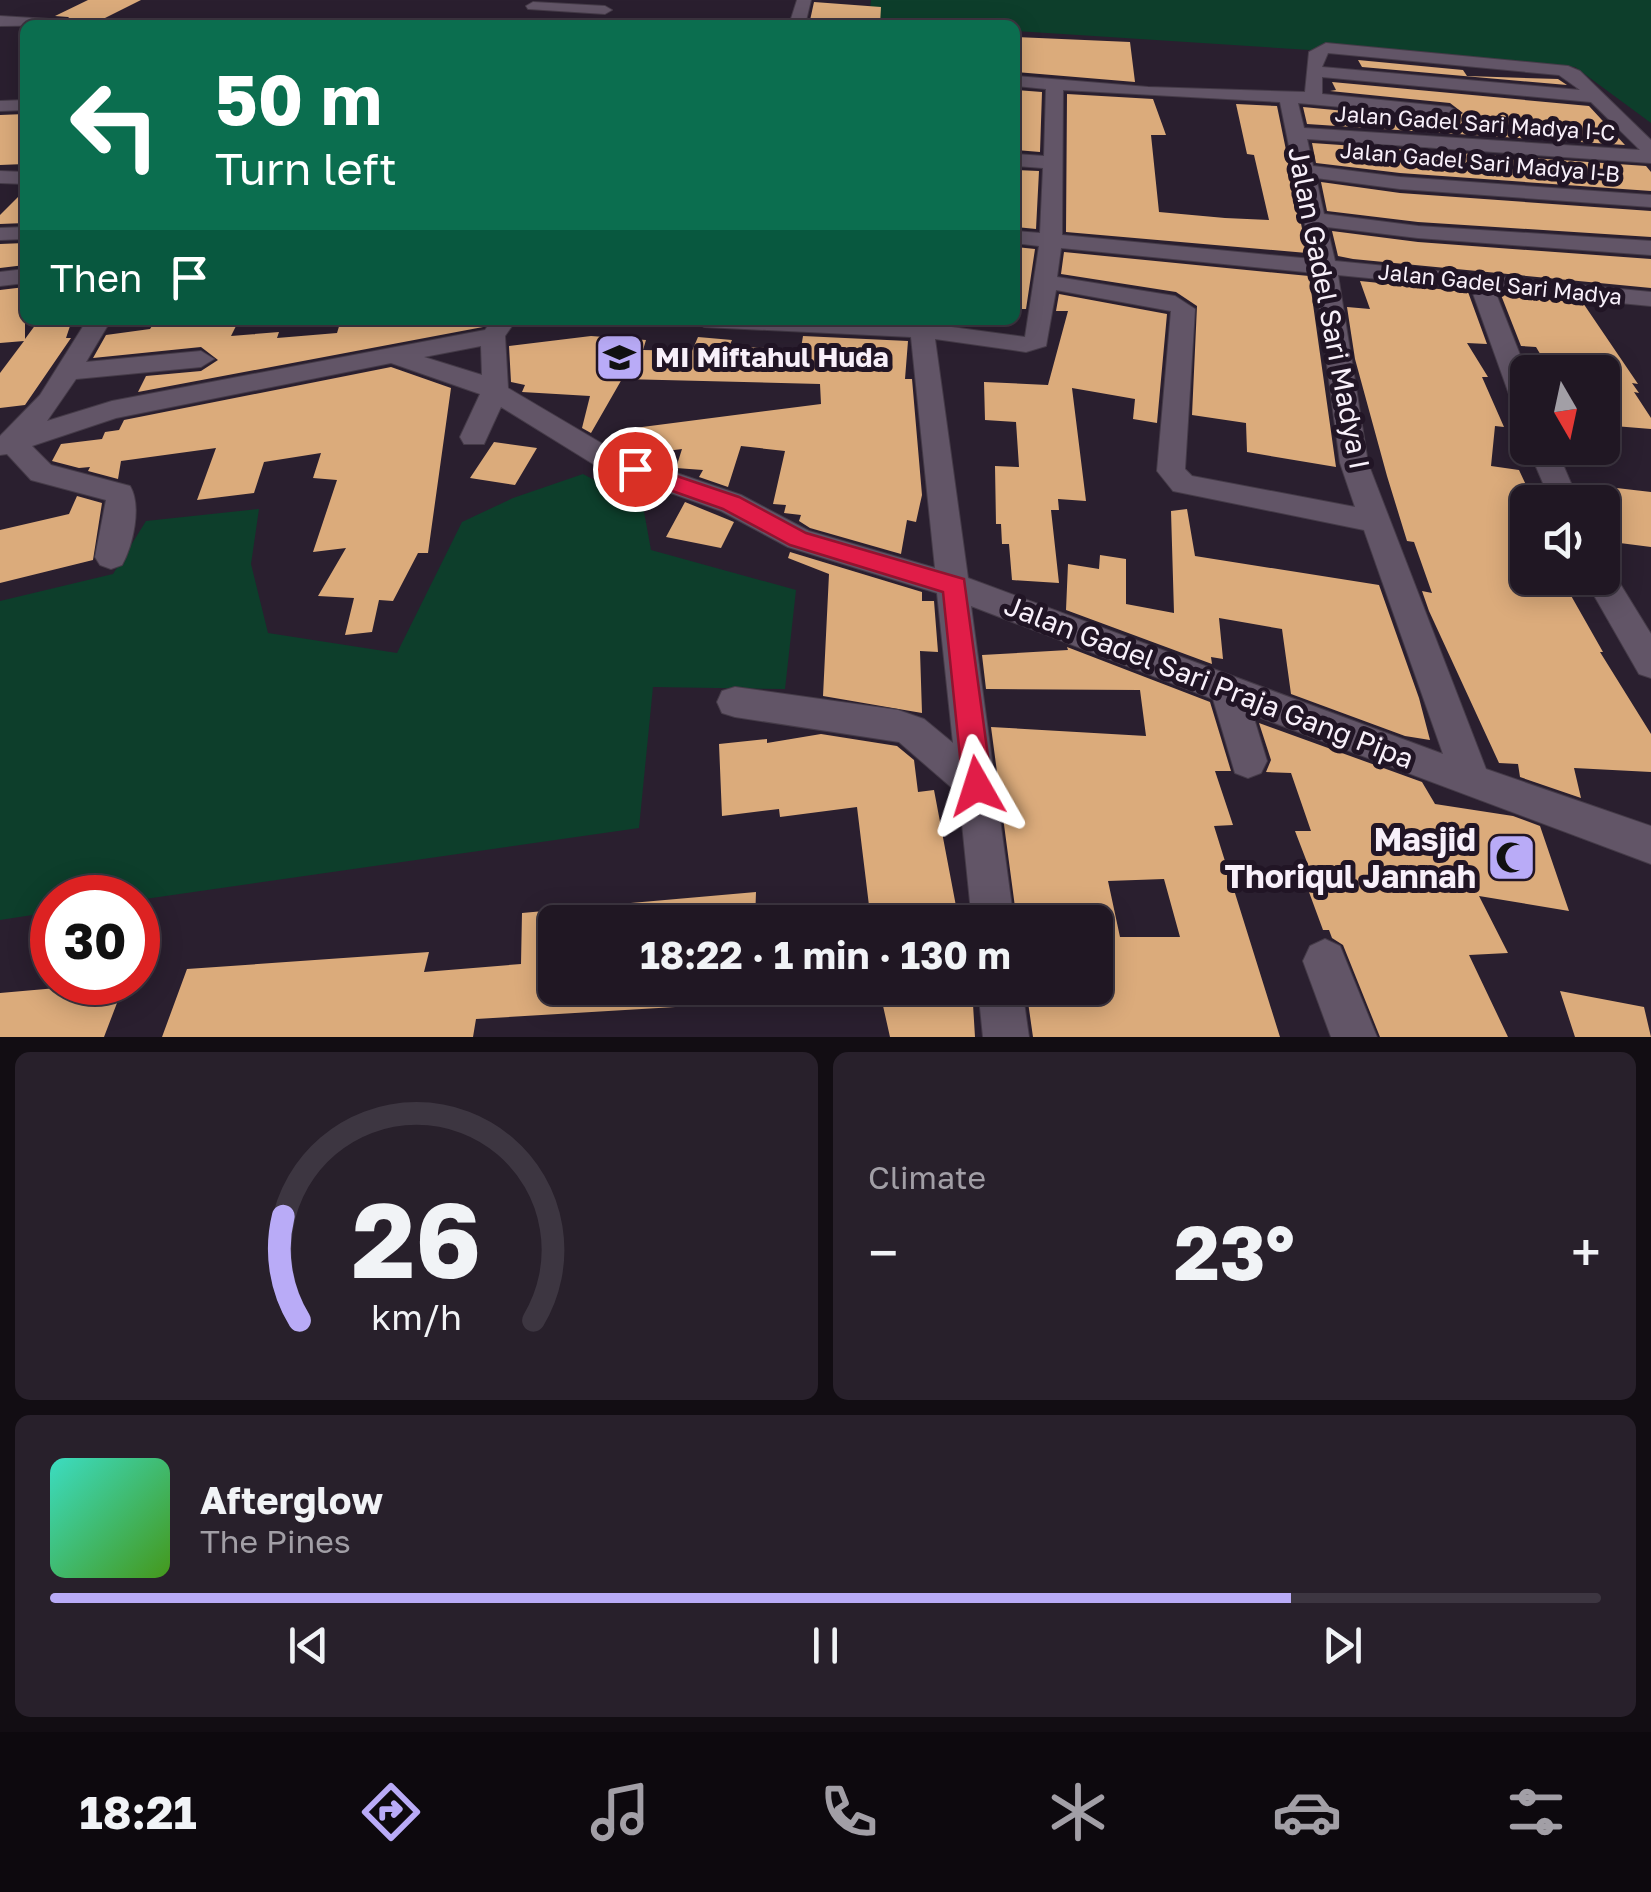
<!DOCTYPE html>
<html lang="en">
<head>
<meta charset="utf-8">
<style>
	:root { --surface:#201723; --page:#28202b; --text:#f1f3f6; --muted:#a29fa6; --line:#3d3641; --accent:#b9abf7 }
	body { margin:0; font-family:"Golos Text",sans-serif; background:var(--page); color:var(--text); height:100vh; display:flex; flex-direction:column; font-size:38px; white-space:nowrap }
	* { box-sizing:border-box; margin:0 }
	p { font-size:32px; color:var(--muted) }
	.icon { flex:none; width:55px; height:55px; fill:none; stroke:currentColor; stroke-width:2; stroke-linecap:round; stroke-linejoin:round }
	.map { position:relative; height:1037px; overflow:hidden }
	.details { display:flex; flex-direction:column; gap:15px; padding:15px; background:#120d13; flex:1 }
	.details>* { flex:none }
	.hud { position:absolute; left:20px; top:20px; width:1000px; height:305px; border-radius:15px; box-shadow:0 5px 25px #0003,0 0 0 2px var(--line); background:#0b6e4f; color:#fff; overflow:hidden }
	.needle { width:65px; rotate:171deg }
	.buttons { position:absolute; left:1510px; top:355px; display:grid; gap:20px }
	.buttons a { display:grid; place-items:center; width:110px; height:110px; border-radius:15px; background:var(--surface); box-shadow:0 5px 25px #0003,0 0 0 2px var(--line); font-size:50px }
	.speed { position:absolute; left:30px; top:875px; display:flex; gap:20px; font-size:50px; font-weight:700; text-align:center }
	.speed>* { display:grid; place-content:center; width:130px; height:130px; border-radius:50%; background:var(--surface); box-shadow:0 5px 25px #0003,0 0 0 2px var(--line); line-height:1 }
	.speed .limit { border:15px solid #d22; background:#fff; color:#111 }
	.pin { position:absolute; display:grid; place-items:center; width:85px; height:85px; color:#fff; margin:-42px; border:5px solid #fff; border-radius:50%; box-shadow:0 2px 10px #0007 }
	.me { position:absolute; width:110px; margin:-55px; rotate:354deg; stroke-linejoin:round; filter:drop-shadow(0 0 8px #0008) }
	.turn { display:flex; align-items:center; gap:35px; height:210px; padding:0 30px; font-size:45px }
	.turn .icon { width:130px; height:130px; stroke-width:2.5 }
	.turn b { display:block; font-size:70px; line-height:85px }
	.then { display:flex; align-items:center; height:95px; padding:0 30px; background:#0003; gap:20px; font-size:38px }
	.big { font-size:75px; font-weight:700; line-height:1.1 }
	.details .widget { flex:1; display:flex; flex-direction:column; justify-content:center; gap:15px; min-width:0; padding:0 35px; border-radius:15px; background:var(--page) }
	.details .dial { align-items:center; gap:0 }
	.dial svg { height:260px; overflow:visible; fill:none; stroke:var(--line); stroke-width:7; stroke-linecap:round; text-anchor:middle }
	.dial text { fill:var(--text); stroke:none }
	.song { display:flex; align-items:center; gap:30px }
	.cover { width:120px; height:120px; border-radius:15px; background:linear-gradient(135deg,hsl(170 70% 55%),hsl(100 70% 35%)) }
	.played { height:10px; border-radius:5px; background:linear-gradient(90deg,var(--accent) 80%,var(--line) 80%) }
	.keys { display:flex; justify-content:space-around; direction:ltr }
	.heat { display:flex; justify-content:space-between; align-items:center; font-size:55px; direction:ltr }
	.details .tiles { flex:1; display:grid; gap:15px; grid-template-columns:1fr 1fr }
	.widget:last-child { grid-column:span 2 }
	.trip { position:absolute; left:538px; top:905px; width:575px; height:100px; border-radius:15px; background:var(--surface); box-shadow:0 5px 25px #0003,0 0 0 2px var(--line); font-weight:700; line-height:100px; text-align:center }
	.menu { display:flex; height:160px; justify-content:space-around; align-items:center; background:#0d090e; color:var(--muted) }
	.menu .icon { width:70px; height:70px }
	.menu .selected { color:var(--accent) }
	.menu b { font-size:45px; color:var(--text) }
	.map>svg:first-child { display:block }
</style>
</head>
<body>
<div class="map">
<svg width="1651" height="1037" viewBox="0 0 1651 1037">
	<rect width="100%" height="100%" fill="#2a1f2f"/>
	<!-- green -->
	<path fill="#0d3e2b" d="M871,0h780v123l-76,-56 -560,-36v-6l-146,-4z
		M583,474l60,32 8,44 145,40 -11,99 -132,-2 -14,141 -501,72 -86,-2v14l-52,8v-319l113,-27 33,-53 113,-12 -8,55 17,69 129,20 65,-131 51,-24z"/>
	<!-- building -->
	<path fill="#dbab7b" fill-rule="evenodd" d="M88,0h53l-50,25h-13l-10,-8 -13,-1z
		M814,2l67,5 -1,18h-71z
		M1015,37l115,5 5,40 -120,-10z
		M1358,60l105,10 4,6 91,3 9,6 -205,-18z
		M1332,82l257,24 36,39 -318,-21 -4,-17 147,14 13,-8 -13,-10 -120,-12 6,-1z
		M1015,90l27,2 -2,60 -25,-2z
		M1067,94l86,5 13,36h-15l8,77 66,6 44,2 -15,-65 -7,-1 -11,-50 41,2 30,147 -241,-21z
		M25,114v50l-25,1v-50z
		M1312,143l334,23 5,6v19l-251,-18 -84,-10z
		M1015,170l24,1 -3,58 -21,-2z
		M1321,182l79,11 251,18v26l-233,-15 -91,-11z
		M25,190v33l-25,1v-9z
		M1332,231l86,11 233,17v29l-298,-29 -15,-3z
		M25,243v22l-25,3v-24z
		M1015,247l20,2 -9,60h-11z
		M1064,252l245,24 27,191 -89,-15 -1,-29 -54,-8 5,-109 -21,-14 -115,-18z
		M1360,281l108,11 19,52 -20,-1 21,34h-6l22,50 -9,-1 -4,40 28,4 15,32h-6v76h33l42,74h-3l51,82v38l-77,-4 7,30 -61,-21 -2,-13 -19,-1 -70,-152 -7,-20 10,2 -18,-51 -7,-1 -20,-65 -32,-117 -8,-52 23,2z
		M25,287v52l14,-19h33l-6,18h5l-46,67 -25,3v-35l24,-32 -24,2v-53z
		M1059,294l108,20 -10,109 -24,-4 2,-20 -63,-11 14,113 -28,-2 1,11h-8l8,73 -47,-3 -3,-36h-7l-1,-20h-5l-1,-58 24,1 -3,-45 -31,-2 -1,-38 64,3 20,-74h-12z
		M1501,295l82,8 55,81 -6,-1 7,10 -5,-1 17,26v11l-49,-4v-53h-51l-15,-25 -15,-1z
		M156,320h83l-8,16 48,-4 -2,6 60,-5 4,-13h146l-4,7 -345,65 8,-16 55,-5 17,-11 -17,-13 -108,11 13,-23 44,-6z
		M591,336l55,4 -3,10 49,1 6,-14 34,3 -3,7 48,1h24l2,-12 105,5 -3,38h7l10,116 -6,27 -9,-2 -6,34 -91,-26 -11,-7 2,-6 -17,-2 2,-8 -13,-1 12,-53 -44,-5 -13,41 -29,-10 4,-7 -27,-2 6,-19 -46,6 -15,-5 -2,-20 202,-26 -1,-20 -198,-5 -31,54 -9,-5 8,-32 -68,-4 3,-7 -14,-3 -2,-36z
		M391,367l60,21 -23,165h-10l-25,48 -14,-1 -7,32 -27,3 9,-37 -36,-2 28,-48 -33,4 24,-72 -24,-2 8,-25 -57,9 -10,31 -57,7 19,-52 -95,13 -3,18 -30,-8 2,-4 -11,1 -27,-7 9,-17 41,-5 3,-7 14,-2 5,-10z
		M494,442l43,6 -22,37 -45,-7z
		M1582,484l69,8v55l-39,-5 -10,-19v-21h-10z
		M77,496l25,7 -9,57 -93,23v-53l69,-16z
		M685,502l49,20 -13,26 -55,-11z
		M1187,509l8,47 184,29 40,113 11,42 -25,-4 -114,-42 -9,-65 -63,-11 4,41 -12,-2 1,7 -146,-54 2,-46 31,5 1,-14 26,4v45l48,9 -3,-102z
		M790,552l132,40v9h12l4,51 -18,-1 2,62 -99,-17 6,-122 -41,-16z
		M1067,647l143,55 21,69h-16l18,54 -19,1 66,211h-247l-7,-49h69v-66h-78l-26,-195 155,9 -6,-46 -154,-1 -4,-34 86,-5zM1164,879l16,58h-60l-12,-56z
		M1259,723l163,59 13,22 78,12 27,10 29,85 -90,-15 29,57 -39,2 39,82h-128l-37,-92 -11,-7 -3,-8h-6l-17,-46 9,-1 -20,-52h16l-20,-58 -25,-1 5,-12z
		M821,734l76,12 17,14 4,32 16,-2 25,132h-88l-14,-115 -77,10 -1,-8 -57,7 -3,-72 48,-5v4z
		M756,892l-1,30h-146l-1,-17z
		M555,910v78h137v18l-216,13 -3,18h-311l25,-68 242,-17 -5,20 97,-8 1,-51z
		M125,982l-21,55h-104v-44z
		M879,988h93l3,49h-85z
		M1560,991l84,16 7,30h-76z"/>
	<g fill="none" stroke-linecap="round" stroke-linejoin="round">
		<defs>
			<path id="street" d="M797,0h14l-6,25h-16z
				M533,2l72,4 7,4 -7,4 -77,-5 -2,-3z
				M0,16l66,4 8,5 -74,1z
				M1326,43l242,23 12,5 71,69v23l-344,-24 6,27 87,11 251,18v12l-251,-18 -84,-11 8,36 94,12 233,15v14l-233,-17 -91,-11 8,34 316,31v14l-156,-15 33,84v45l-13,-9 -44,-123 -133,-13 30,188 118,306 165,57v38l-398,-149 14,46 -6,12 -13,5 -13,-5 -22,-74 -242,-93 43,316h-42l-13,-128 -60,-52 -164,-25 -13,-4 -5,-11 5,-11 13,-4 163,23 26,9 29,24 -16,-150 -149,-46 -67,-36 -123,-44 -97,-60 -17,37h-20l-4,-7 20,-43 -89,-31 -275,55 -84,28 19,19 79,21c12,20 3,59 -8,79l-11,4 -11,-4 -5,-8 11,-57 -75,-20 -24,-26 -7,1v-19l40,-41 47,-75h24l-25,42 115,-11 13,8 -13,8 -125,12 -29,42 65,-20 373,-71 7,-10h24l-11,16 3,52 110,65 123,42 68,36 126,37 -24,-231 -207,-10 -12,-7 230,3 103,14 14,-91 -24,-3v-12l25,2 3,-65 -28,-2v-12l29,2 2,-67 -31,-3v-10l133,11 157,5 4,-40zM1328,53l231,22 21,15 -258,-23zM1322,77l269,25 49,48 -336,-22 -6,-25 152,14 9,-5 -9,-5 -128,-13zM1063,90l217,12 32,157 -250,-24zM1061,248l254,25 25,190 15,44 -163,-31 -7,-7 10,-160 -20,-13 -118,-19zM1056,290l115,21 -14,160 16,20 191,39 79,224 -475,-176 -33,-239 91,13 20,-6zM481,346l1,29 -58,-18z
				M25,100v10l-25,1v-10z
				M0,171l25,1v12l-25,-1z
				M25,227v12l-25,1v-12z
				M25,269v14l-25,3v-14z
				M1528,448h28l23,54h-28z
				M1602,566l9,3 40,65v44l-12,-4 -55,-96h18z
				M1325,939l15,7 37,91h-46l-28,-76 7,-15z
				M978,988h44l7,49h-46z"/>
		</defs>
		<!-- street casing -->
		<use href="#street" stroke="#453b48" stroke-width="2"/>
		<!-- street -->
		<use href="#street" fill="#625567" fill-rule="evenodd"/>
	</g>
	<!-- route -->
	<path fill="#e11d48" stroke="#92132f" stroke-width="2.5" d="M635,462l104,35 67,36 158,46 28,207 -5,9 -10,4 -10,-4 -4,-9 -20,-194 -153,-47 -67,-36 -96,-34 -3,-6 3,-5z"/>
	<!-- icons -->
	<defs>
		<symbol id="school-square" viewBox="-11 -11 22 22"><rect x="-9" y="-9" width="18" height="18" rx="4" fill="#b9abf7" stroke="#211525"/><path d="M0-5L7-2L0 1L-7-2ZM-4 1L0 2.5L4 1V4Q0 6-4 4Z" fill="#111"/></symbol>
		<symbol id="mosque-square" viewBox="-11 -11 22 22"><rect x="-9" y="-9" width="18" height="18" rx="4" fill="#b9abf7" stroke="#211525"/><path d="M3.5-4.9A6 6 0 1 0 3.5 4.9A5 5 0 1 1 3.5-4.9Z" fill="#111"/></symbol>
	</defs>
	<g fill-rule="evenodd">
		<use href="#school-square" x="592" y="330" width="55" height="55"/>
		<use href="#mosque-square" x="1484" y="830" width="55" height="55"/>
	</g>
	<g text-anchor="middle" stroke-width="10" stroke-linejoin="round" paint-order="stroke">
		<!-- far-street labels -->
		<g font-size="22" fill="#f8f0fa" stroke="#211525">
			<text transform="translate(1475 123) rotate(4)" y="8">Jalan Gadel Sari Madya I-C</text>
			<text transform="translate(1480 162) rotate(5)" y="8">Jalan Gadel Sari Madya I-B</text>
			<text transform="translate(1500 284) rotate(6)" y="8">Jalan Gadel Sari Madya</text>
		</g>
		<!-- street labels -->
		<g font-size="28" fill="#f8f0fa" stroke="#211525">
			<text transform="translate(1329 308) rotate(79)" y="10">Jalan Gadel Sari Madya I</text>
			<text transform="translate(1209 682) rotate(21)" y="10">Jalan Gadel Sari Praja Gang Pipa</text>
		</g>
		<!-- poi labels -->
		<g font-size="28" font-weight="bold" fill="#f8f0fa" stroke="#211525" text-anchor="start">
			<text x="655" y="367">MI Miftahul Huda</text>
		</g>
		<!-- near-poi labels -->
		<g font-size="32" font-weight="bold" fill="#f8f0fa" stroke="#211525" text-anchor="end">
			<text x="1476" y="851">Masjid<tspan x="1476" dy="37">Thoriqul Jannah</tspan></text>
		</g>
	</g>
</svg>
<div class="buttons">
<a><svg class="needle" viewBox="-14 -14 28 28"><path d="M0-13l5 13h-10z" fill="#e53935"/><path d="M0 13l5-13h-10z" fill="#a29fa6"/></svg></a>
<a><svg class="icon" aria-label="sound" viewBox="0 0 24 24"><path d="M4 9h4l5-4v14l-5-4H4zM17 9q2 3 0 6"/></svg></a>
</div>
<div class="speed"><div class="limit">30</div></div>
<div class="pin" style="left:635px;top:469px;background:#d93025"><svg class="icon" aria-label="arrive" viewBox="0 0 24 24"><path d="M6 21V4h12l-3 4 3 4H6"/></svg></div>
<svg class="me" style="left:977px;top:786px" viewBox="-20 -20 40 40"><path d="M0-17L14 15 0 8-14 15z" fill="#e11d48" stroke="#fff" stroke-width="4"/></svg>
<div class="trip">18:22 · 1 min · 130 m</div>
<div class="hud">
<div class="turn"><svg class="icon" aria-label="left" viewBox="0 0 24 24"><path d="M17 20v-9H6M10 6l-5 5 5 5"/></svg><div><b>50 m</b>Turn left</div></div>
<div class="then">Then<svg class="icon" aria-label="arrive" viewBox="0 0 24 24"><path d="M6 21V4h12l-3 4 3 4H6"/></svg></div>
</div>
</div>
<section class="details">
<div class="tiles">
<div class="widget dial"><svg viewBox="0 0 100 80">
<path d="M14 69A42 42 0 1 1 86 69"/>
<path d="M14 69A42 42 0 0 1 9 37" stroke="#b9abf7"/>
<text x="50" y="56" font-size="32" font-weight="700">26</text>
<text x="50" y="72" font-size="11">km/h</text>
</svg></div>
<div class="widget"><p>Climate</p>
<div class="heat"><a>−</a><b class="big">23°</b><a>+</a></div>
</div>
<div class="widget">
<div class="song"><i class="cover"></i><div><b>Afterglow</b><p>The Pines</p></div></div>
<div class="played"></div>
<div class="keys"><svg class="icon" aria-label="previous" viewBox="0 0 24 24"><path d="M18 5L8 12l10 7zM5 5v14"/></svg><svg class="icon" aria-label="pause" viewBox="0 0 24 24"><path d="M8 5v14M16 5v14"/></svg><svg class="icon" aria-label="next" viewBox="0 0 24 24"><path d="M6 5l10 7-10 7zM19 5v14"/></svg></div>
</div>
</div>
</section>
<nav class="menu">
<b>18:21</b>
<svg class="icon selected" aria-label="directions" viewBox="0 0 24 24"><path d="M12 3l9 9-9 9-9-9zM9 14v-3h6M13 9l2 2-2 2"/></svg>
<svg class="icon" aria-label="music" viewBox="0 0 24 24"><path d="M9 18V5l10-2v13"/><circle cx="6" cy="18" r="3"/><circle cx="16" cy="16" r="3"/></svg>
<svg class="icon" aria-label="phone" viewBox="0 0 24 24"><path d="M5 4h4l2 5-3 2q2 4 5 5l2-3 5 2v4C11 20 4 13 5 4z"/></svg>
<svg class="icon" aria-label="climate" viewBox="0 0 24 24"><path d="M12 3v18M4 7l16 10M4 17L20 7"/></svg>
<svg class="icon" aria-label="car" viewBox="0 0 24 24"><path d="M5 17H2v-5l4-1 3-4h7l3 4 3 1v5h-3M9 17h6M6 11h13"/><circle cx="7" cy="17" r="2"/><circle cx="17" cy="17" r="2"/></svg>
<svg class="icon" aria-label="filters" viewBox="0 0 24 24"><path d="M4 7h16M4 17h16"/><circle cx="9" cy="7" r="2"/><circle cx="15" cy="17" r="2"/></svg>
</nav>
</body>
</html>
